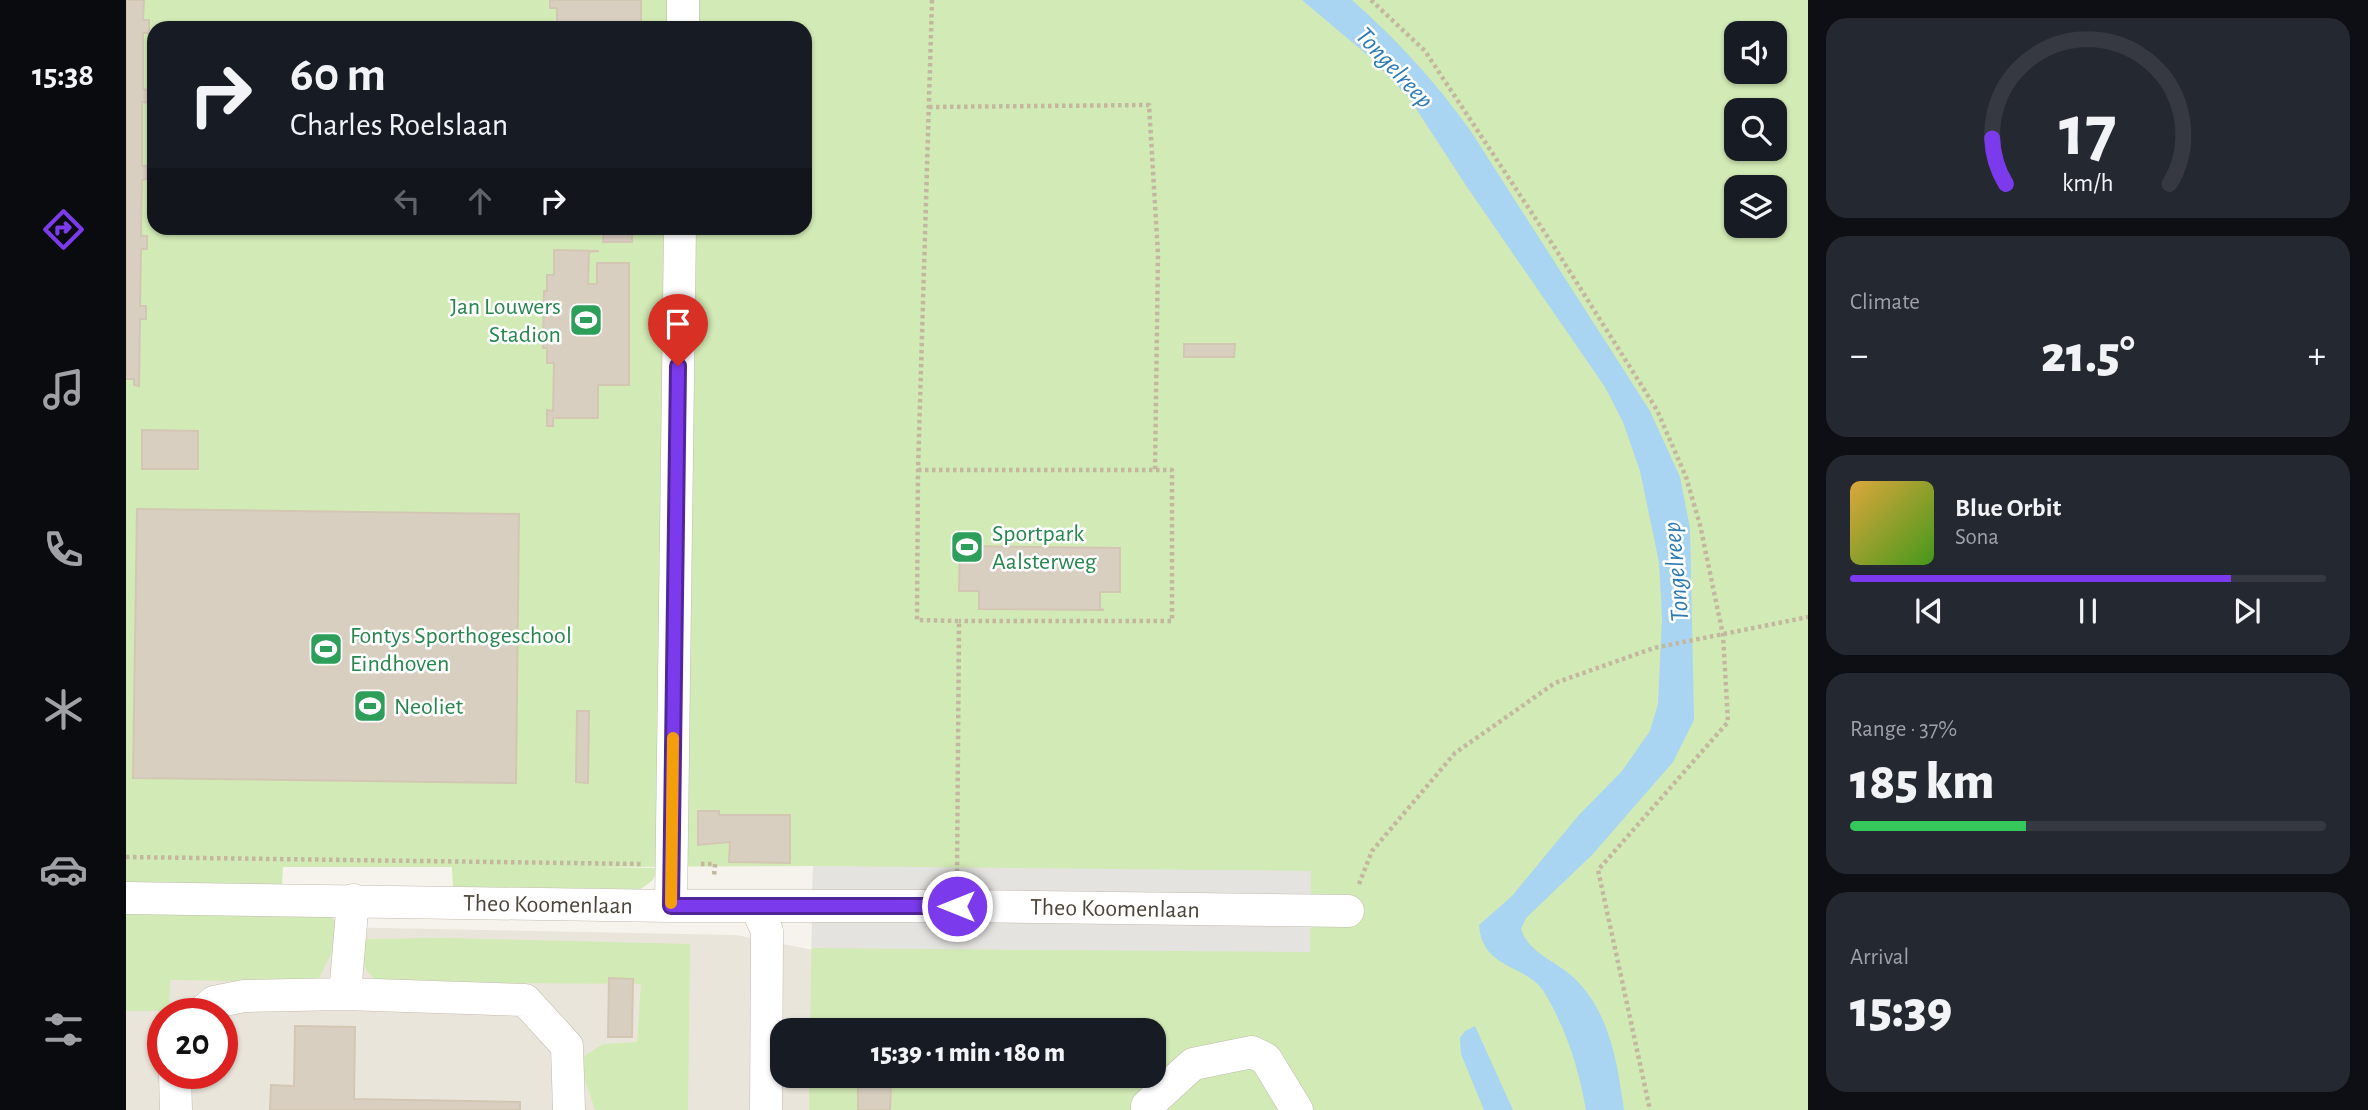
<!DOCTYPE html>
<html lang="en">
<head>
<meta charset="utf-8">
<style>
	:root { --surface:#171b24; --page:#242831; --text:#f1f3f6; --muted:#9ea1a6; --line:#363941; --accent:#7c3aed }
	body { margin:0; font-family:"Alegreya Sans",sans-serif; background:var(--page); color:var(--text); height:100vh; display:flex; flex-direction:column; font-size:26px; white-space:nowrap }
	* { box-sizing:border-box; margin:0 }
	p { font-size:23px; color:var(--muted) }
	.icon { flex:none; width:38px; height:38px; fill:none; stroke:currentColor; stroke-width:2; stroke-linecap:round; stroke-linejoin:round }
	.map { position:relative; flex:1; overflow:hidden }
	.details { display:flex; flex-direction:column; gap:18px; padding:18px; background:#0d0f14; width:560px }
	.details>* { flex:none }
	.guide { position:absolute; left:21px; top:21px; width:665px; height:214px; border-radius:21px; box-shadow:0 2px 5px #0004; background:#171b24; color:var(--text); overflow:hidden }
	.fabs { position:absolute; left:1598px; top:21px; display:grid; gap:14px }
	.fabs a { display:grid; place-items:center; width:63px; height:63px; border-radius:14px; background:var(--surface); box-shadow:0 2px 5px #0004; font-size:35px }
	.speed { position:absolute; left:21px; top:998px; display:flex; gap:14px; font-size:35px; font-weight:700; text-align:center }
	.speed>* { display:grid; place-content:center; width:91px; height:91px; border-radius:50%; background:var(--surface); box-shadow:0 2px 5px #0004; line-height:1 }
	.speed .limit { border:10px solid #d22; background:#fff; color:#111 }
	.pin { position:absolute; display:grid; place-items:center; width:60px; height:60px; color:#fff; margin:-72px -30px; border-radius:50% 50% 50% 0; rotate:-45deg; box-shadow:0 0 7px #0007 }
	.pin .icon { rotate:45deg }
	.me { position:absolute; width:77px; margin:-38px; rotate:270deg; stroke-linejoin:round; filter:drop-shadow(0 0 5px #0008) }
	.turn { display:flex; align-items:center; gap:24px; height:147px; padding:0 28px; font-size:32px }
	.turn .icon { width:91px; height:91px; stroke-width:2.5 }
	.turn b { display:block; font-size:49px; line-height:60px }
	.lanes { display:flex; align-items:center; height:66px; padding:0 28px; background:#0003; justify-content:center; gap:35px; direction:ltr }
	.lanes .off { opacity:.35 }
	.big { font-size:52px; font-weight:800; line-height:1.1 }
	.details .widget { flex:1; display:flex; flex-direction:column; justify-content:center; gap:10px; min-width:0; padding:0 24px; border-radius:21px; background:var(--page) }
	.details .dial { align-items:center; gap:0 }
	.dial svg { height:182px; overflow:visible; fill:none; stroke:var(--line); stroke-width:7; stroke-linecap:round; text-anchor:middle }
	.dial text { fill:var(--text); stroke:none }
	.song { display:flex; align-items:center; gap:21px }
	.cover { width:84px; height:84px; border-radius:10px; background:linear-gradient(135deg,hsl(40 70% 55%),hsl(100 70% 35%)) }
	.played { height:7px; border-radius:4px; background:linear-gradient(90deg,var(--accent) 80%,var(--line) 80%) }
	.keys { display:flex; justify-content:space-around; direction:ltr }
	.heat { display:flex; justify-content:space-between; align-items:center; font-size:38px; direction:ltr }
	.charge { height:10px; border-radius:5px; background:linear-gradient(90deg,#34c759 37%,var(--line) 0) }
	.trip { position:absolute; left:644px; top:1018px; width:396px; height:70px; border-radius:21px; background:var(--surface); box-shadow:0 2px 5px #0004; font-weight:800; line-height:70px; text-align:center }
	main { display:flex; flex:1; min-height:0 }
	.tabs { display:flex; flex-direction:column; width:126px; justify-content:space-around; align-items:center; background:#090b0e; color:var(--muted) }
	.tabs .icon { width:49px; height:49px }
	.tabs .selected { color:var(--accent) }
	.tabs b { font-size:32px; color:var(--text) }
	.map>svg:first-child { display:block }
</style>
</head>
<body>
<main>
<nav class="tabs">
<b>15:38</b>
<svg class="icon selected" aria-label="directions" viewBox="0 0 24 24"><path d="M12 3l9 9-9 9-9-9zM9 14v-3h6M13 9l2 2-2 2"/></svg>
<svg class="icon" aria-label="music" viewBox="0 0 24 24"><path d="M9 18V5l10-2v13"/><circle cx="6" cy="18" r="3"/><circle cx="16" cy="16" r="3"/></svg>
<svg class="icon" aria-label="phone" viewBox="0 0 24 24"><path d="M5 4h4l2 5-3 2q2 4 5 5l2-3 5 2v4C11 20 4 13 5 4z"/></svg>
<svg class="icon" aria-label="climate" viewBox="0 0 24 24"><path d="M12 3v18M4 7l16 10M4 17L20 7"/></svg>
<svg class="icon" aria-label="car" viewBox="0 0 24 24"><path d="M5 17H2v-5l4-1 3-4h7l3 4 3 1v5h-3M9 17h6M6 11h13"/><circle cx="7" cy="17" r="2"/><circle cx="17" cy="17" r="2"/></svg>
<svg class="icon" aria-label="filters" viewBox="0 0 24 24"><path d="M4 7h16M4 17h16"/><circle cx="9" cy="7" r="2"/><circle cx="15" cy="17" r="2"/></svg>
</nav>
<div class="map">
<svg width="1682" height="1110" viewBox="0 0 1682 1110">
	<rect width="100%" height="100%" fill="#f6f3ec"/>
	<!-- residential -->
	<path fill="#eae5da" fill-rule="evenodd" d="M0,923l610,12 590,115 401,60h-1601zM37,1013h59v60h-59zM656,1031h371v45h-371z"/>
	<!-- green -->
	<path fill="#d2eab5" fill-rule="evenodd" d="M0,0h1682v1110h-999v-34h344v-45h-343l3,-165 -228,1 73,1 -5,12 -12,9 -188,-2 -1,-20h-169l-1,18 -156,-2zM28,28h651v200h-651zM1610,33h38v39h-38zM1610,110h38v39h-38zM1610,187h38v39h-38z
		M0,913l205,3 6,7 -1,21 -19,38 -147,-2 -1,31h-43z
		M318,938l246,6 -2,166h-93l-11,-33 -1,-20 20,-13 34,-2 4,-58 -261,-2c-19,-11 -18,-23 -17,-43z"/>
	<!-- parking -->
	<path fill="#e5e3e0" d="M687,866l498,5 -1,81 -498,-4z"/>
	<!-- water -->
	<path fill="#a9d4f2" d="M1176,0h50c46,41 82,80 118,130l180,281 30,66 10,51 4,192 -21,42 -81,93 -66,63 -5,11c8,24 33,31 51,47 38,35 45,86 52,134h-38c-7,-41 -20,-82 -42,-118 -17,-28 -62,-22 -65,-67l33,-29 66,-80 44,-45 28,-40 8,-27 4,-87 -3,-55 -19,-91 -17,-49 -18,-35 -138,-200 -58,-89 -37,-39z
		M1349,1026l38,84h-29l-23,-56 -1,-16 5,-7z"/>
	<!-- building -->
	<path fill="#d8cfc1" stroke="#d3c7b4" stroke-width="2" d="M0,0h18l-1,20h6v13h-6v56l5,1v13l-6,-1v64h5v13l-5,1 -1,56h6v13h-6l-1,57h6v13h-6l-1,67 -5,-1v-6h-8z
		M424,0h91v27l-84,1v-20h-7z
		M432,228h40v5h-41z
		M478,228h28v14h-29z
		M428,250l45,1 -10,1 -1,32h9v-21h32v122h-31v33h-45v8h-6v-16l6,1 1,-48h-7v-15h-4l1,-57h3v-16h7z
		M1058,344h51l-1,13h-50z
		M16,430l56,1v38h-56z
		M11,509l382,5 -3,269 -383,-5z
		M834,546l160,2v44h-20v16l4,2 -125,-1v-18h-20z
		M451,711h12l-1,72 -12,-1z
		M572,811h21v4h71v48l-61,-1 1,-20 -32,3z
		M483,978l24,1 -1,58h-24z
		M169,1026l60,1 -1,72 166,3v8h-250l1,-25 23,1z
		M732,1083l33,1 -1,26h-32z"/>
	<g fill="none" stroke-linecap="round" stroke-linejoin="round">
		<defs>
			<path id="minor" d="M557,28v-28
				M0,898l545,8h286l391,5
				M545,906l9,-678
				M630,906l11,25 -1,179
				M219,994l8,-94
				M75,1013l13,-11 30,-6 101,-2 180,6 42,46 2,64
				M49,1073l1,37
				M1021,1110v-4l46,-42 59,-12 14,7 31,51"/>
		</defs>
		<!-- minor casing -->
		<use href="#minor" stroke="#c2bbae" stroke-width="33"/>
		<!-- path -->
		<path stroke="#c4b79f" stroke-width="4.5" stroke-dasharray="3.5 3.5" stroke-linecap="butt" d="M806,0l-14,470 -1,150 42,1 -2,256
			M1245,0l54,51 128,194 104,165 29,67 14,48 23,110 5,87 -130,148 52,240
			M803,107l220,-2 9,149 -3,216
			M792,470h254v151h-213
			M0,857l517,7
			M575,864h14l-1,13
			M1233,884l13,-33 83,-98 100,-70 99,-35 154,-31"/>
		<!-- minor -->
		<use href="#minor" stroke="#fff" stroke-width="32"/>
	</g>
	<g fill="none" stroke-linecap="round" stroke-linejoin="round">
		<defs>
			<path id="route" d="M552,366l-7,540h286"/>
		</defs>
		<!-- route casing -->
		<use href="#route" stroke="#51269a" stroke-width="18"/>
		<!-- route -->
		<use href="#route" stroke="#7c3aed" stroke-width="12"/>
		<!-- slow -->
		<path stroke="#f59e0b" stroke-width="12" d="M545,903l2,-165"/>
	</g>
	<!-- icons -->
	<defs>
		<symbol id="stadium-square" viewBox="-11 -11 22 22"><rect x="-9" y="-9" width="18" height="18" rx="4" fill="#2e9e5b" stroke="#fff"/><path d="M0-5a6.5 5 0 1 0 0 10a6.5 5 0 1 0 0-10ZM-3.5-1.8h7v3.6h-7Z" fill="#fff"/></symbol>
	</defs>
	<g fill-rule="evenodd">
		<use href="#stadium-square" x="441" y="301" width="38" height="38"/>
		<use href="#stadium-square" x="822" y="528" width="38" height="38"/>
		<use href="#stadium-square" x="181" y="630" width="38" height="38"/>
		<use href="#stadium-square" x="225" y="687" width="38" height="38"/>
	</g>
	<g text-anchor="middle" stroke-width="5" stroke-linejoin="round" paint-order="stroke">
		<!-- leisure labels -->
		<g font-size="24" fill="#27864d" stroke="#fff" text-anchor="start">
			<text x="435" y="314" text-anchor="end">Jan Louwers<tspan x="435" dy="28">Stadion</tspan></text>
			<text x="866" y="541">Sportpark<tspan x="866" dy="28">Aalsterweg</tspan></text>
			<text x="224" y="643">Fontys Sporthogeschool<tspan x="224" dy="28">Eindhoven</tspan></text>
			<text x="268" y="714">Neoliet</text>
		</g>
		<!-- street labels -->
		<g font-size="24" fill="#4b4439" stroke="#fff">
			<text transform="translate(422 904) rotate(1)" y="8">Theo Koomenlaan</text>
			<text transform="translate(989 908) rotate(1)" y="8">Theo Koomenlaan</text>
		</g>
		<!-- water labels -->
		<g font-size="26" font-style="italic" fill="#2e7ab2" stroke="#fff">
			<text transform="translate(1269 67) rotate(47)" y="9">Tongelreep</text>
			<text transform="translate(1549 572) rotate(-95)" y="9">Tongelreep</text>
		</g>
	</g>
</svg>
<div class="fabs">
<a><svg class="icon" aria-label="sound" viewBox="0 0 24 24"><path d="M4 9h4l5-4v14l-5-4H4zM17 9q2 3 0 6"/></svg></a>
<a><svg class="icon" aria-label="search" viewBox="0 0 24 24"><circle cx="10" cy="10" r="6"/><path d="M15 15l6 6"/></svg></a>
<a><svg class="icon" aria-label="layers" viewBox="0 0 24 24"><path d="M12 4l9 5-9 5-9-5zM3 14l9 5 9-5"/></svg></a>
</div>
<div class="speed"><div class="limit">20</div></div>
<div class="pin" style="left:552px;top:366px;background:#d93025"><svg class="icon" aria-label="arrive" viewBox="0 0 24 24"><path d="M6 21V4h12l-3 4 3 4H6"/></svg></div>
<svg class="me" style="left:831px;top:906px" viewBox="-20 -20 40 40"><circle r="17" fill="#7c3aed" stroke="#fff" stroke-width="3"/><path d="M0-11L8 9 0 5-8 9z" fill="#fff"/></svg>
<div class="trip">15:39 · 1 min · 180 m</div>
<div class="guide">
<div class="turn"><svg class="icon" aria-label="right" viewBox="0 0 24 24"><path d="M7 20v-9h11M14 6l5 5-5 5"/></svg><div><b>60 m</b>Charles Roelslaan</div></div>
<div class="lanes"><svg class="icon off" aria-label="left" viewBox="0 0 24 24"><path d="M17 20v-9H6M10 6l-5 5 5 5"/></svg><svg class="icon off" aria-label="ahead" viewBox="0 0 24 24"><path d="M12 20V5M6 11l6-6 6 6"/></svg><svg class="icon" aria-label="right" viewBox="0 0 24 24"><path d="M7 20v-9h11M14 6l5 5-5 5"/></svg></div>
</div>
</div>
<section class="details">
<div class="widget dial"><svg viewBox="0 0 100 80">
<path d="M14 69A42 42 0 1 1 86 69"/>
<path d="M14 69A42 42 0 0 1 8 49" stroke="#7c3aed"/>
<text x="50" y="56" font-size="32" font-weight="700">17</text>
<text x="50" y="72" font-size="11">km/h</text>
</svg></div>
<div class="widget"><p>Climate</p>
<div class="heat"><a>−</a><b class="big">21.5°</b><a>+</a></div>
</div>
<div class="widget">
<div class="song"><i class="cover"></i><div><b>Blue Orbit</b><p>Sona</p></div></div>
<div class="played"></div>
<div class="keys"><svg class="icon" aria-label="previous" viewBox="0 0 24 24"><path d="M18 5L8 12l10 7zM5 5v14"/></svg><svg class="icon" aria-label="pause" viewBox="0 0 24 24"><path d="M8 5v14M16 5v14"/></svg><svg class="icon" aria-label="next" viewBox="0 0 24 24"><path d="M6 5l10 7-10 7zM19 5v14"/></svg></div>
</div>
<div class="widget"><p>Range · 37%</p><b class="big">185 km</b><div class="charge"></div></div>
<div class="widget"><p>Arrival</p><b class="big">15:39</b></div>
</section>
</main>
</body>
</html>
